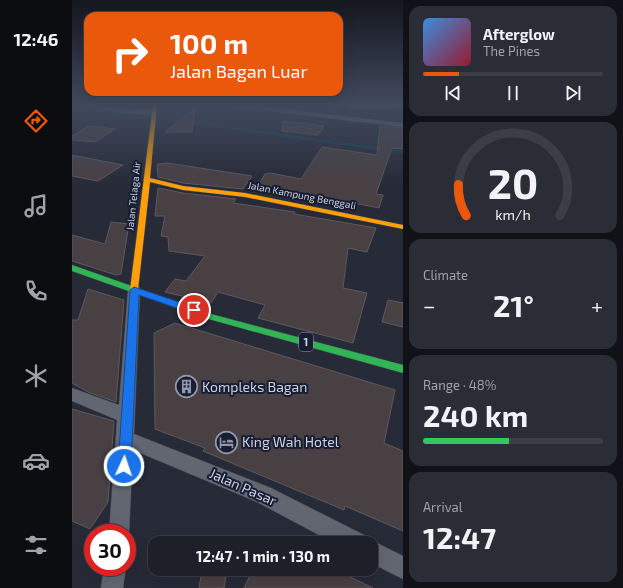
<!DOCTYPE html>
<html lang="en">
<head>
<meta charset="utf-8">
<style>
	:root { --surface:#1d2029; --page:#2a2d35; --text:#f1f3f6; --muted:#a0a3a8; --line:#3b3e46; --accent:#ea580c }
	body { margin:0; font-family:"Exo 2",sans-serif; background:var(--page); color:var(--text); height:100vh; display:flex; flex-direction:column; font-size:15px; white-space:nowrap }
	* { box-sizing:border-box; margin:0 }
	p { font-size:13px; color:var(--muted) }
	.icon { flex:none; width:22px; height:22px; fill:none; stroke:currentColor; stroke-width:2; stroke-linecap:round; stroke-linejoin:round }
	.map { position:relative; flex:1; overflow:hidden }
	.panel { display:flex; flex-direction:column; gap:6px; padding:6px; background:#101217; width:220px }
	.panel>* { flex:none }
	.guide { position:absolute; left:12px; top:12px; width:259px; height:84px; border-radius:12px; box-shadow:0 4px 16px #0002,0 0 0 1px var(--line); background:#ea580c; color:#fff; overflow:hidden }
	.speed { position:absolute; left:12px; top:524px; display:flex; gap:8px; font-size:20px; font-weight:700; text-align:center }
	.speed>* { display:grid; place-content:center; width:52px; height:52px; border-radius:50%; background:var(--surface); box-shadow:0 4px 16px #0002,0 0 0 1px var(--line); line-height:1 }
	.speed .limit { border:6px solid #d22; background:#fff; color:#111 }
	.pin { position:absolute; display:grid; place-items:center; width:34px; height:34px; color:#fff; margin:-17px; border:2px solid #fff; border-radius:50%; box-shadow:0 1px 4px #0007 }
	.me { position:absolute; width:44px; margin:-22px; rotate:3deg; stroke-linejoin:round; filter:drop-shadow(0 0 3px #0008) }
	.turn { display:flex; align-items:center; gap:14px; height:84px; padding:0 20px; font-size:18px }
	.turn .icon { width:52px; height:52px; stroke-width:2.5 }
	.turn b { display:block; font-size:28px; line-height:34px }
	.big { font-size:30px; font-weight:700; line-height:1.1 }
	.panel .widget { flex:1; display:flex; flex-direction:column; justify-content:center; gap:6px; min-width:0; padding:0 14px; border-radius:12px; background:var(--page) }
	.panel .dial { align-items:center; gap:0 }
	.dial svg { height:104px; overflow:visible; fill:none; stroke:var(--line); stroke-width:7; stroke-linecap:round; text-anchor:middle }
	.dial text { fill:var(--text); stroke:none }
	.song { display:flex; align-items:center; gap:12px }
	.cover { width:48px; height:48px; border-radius:6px; background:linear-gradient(135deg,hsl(210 70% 55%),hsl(350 70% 35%)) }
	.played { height:4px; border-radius:2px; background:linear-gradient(90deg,var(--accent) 20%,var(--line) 20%) }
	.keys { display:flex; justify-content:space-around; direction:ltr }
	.heat { display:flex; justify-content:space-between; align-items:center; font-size:22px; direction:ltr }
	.charge { height:6px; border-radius:3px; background:linear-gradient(90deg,#34c759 48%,var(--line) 0) }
	.trip { position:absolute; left:76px; top:536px; width:230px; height:40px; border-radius:12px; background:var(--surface); box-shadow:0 4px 16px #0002,0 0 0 1px var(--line); font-weight:700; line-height:40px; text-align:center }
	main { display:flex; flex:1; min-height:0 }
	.tabs { display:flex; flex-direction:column; width:72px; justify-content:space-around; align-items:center; background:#0c0d10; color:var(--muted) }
	.tabs .icon { width:28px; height:28px }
	.tabs .on { color:var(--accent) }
	.tabs b { font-size:18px; color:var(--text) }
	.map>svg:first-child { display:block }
</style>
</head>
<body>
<main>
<nav class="tabs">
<b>12:46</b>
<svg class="icon on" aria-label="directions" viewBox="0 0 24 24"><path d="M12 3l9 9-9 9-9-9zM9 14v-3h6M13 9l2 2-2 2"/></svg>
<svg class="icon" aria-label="music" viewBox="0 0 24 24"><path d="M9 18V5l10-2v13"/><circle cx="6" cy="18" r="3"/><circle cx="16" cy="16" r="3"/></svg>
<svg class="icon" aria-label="phone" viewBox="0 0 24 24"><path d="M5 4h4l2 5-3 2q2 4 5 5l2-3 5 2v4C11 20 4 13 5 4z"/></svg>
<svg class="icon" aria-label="climate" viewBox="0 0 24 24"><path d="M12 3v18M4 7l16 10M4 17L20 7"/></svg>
<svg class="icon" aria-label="car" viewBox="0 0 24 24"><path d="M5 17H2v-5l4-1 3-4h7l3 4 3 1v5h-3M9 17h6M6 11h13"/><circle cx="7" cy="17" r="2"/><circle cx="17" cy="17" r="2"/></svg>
<svg class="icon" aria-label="filters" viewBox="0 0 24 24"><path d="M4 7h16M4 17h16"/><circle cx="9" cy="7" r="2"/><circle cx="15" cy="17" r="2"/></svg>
</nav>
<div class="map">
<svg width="331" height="588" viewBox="0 0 331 588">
	<rect width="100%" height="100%" fill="#272a37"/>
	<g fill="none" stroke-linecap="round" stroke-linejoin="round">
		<!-- stream -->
		<path stroke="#154151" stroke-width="2.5" d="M0,106l73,12
			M88,118l243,34"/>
	</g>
	<!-- building -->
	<path fill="#494043" stroke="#5e595d" d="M123,108l-3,24h-27z
		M211,121l41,5 -6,9 -36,-4z
		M16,126l27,3 -20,13 -23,-2v-4z
		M308,126l23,2v21l-11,-1 -16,46 7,1 -4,13 -120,-24 6,-10 6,-1 30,6 21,-32 55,8z
		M0,155l51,10 -25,16 -26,-5z
		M96,163l84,13 -9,13 -60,-6 -25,-6 -1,-13z
		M86,188l25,5 53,6 -3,4 62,9 -1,2 82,14 -9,24 -19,-4 -5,40 24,5 -14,50 -95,-25 7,-13 -47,-13 -7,11 -46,-11 10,-13 11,2 19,-25 -36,-5 -1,-14 -7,-1 4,-20h-10z
		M39,222l18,2 -8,50 -5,1 -44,-14v-26l33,9z
		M16,289l36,11 -8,102 -28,-10 -16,-9v-63h6z
		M316,300l15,3v24l-21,-5z
		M103,323l220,67 -11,53 19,8v80l-58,-25 -1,4 -141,-59 2,-3 -50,-19 -1,-96z
		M0,409l42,12 -6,81 -18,27 -18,-8z
		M130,569h25l-3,19h-25z
		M181,569h81l39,19h-129z"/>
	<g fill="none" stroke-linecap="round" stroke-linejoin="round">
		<defs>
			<path id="street" d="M8,105h13l27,4 33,2 3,2 -3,2 -33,-2 -37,-6z
				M158,105h17l156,18v4l-170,-20z
				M281,105h41l1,1 -3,2h-41l-1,-1z
				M62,286l5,1 1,3 -6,144 137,54 93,47 2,7 5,-2 32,16v23l-32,-16v-20h-37l-77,-41 -124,-52 -4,83 -2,6v-6h-18l8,-113 -45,-19v-13l47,17 9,-115 1,-3z
				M32,567h22l-3,21h-22z"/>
			<path id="fast" d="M0,265l139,49 192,51v8l-198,-55 -133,-47z"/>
			<path id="slow" d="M81,105h4l-7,73 33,8 62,7 158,32v4l-158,-32 -62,-7 -33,-8 -12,108 -4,3 -3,-1 -1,-2z"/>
		</defs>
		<!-- street casing -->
		<use href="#street" stroke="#424550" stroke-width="1"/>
		<!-- fast casing -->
		<use href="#fast" stroke="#424550" stroke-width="1"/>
		<!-- slow casing -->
		<use href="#slow" stroke="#424550" stroke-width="1"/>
		<!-- street -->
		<use href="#street" fill="#626670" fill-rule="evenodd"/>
		<!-- fast -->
		<use href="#fast" fill="#30b455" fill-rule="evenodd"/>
		<!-- slow -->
		<use href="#slow" fill="#ff9f0a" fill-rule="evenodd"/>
	</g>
	<!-- sky -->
	<linearGradient id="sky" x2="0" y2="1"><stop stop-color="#15171e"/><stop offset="0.56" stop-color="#414a5e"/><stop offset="1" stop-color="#414a5e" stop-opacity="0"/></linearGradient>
	<rect width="331" height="187" fill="url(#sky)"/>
	<!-- route -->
	<path fill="#1a73e8" stroke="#114b97" d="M62,287l63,21 1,2 -4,4 -55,-19 -8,171 -2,5 -5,1 -4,-1 -2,-5 12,-176z"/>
	<!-- icons -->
	<defs>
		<symbol id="building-ring" viewBox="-11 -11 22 22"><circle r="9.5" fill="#171d33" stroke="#9297a5" stroke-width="1.5"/><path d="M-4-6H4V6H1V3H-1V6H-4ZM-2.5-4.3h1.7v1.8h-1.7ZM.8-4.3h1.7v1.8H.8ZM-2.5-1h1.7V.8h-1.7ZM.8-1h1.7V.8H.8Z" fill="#9297a5"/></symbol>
		<symbol id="hotel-ring" viewBox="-11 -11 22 22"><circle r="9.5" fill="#171d33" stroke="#9297a5" stroke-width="1.5"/><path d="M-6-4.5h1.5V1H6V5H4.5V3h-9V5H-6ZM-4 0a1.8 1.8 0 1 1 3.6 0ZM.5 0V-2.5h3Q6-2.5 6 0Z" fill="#9297a5"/></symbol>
	</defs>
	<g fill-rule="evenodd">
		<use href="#building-ring" x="102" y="374" width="25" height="25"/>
		<use href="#hotel-ring" x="142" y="430" width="25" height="25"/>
	</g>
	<g text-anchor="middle" stroke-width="4" stroke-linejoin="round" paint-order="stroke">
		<!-- far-street labels -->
		<g font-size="10" fill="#ccd1e0" stroke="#171d33">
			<text transform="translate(230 195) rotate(11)" y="4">Jalan Kampung Benggali</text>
			<text transform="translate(61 196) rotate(-84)" y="4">Jalan Telaga Air</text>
		</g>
		<!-- shield labels -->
		<rect fill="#171d33" stroke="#969bac" stroke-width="1" x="227" y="333" width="14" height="18" rx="3"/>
		<g font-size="11" font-weight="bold" fill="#ccd1e0">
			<text x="234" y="346">1</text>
		</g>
		<!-- near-poi labels -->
		<g font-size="14" fill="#ccd1e0" stroke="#171d33" text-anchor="start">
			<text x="130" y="392">Kompleks Bagan</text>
			<text x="170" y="447">King Wah Hotel</text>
		</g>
		<!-- near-street labels -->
		<g font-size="14" fill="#ccd1e0" stroke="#171d33">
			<text transform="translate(171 487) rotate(24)" y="5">Jalan Pasar</text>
		</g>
	</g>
</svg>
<div class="speed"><div class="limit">30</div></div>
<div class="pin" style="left:122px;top:310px;background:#d93025"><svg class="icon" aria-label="arrive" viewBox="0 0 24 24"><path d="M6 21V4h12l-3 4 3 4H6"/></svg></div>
<svg class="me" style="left:52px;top:466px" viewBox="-20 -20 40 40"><circle r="17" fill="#1a73e8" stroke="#fff" stroke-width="3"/><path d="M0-11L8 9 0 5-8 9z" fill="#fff"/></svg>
<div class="trip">12:47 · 1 min · 130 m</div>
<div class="guide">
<div class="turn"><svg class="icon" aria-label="right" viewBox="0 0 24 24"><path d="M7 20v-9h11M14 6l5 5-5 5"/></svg><div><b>100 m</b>Jalan Bagan Luar</div></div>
</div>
</div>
<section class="panel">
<div class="widget">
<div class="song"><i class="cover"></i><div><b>Afterglow</b><p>The Pines</p></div></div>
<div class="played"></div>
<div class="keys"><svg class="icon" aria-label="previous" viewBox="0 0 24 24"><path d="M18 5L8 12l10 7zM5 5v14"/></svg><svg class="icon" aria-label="pause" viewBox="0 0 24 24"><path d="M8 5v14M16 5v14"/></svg><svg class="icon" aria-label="next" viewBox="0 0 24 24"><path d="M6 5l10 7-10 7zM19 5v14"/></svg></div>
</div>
<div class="widget dial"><svg viewBox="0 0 100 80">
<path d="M14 69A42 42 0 1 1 86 69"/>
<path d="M14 69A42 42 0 0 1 8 45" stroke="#ea580c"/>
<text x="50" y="56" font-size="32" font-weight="700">20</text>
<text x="50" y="72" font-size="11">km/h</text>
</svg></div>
<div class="widget"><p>Climate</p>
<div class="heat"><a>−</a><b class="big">21°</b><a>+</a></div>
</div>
<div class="widget"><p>Range · 48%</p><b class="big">240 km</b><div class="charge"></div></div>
<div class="widget"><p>Arrival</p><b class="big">12:47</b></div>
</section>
</main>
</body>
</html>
